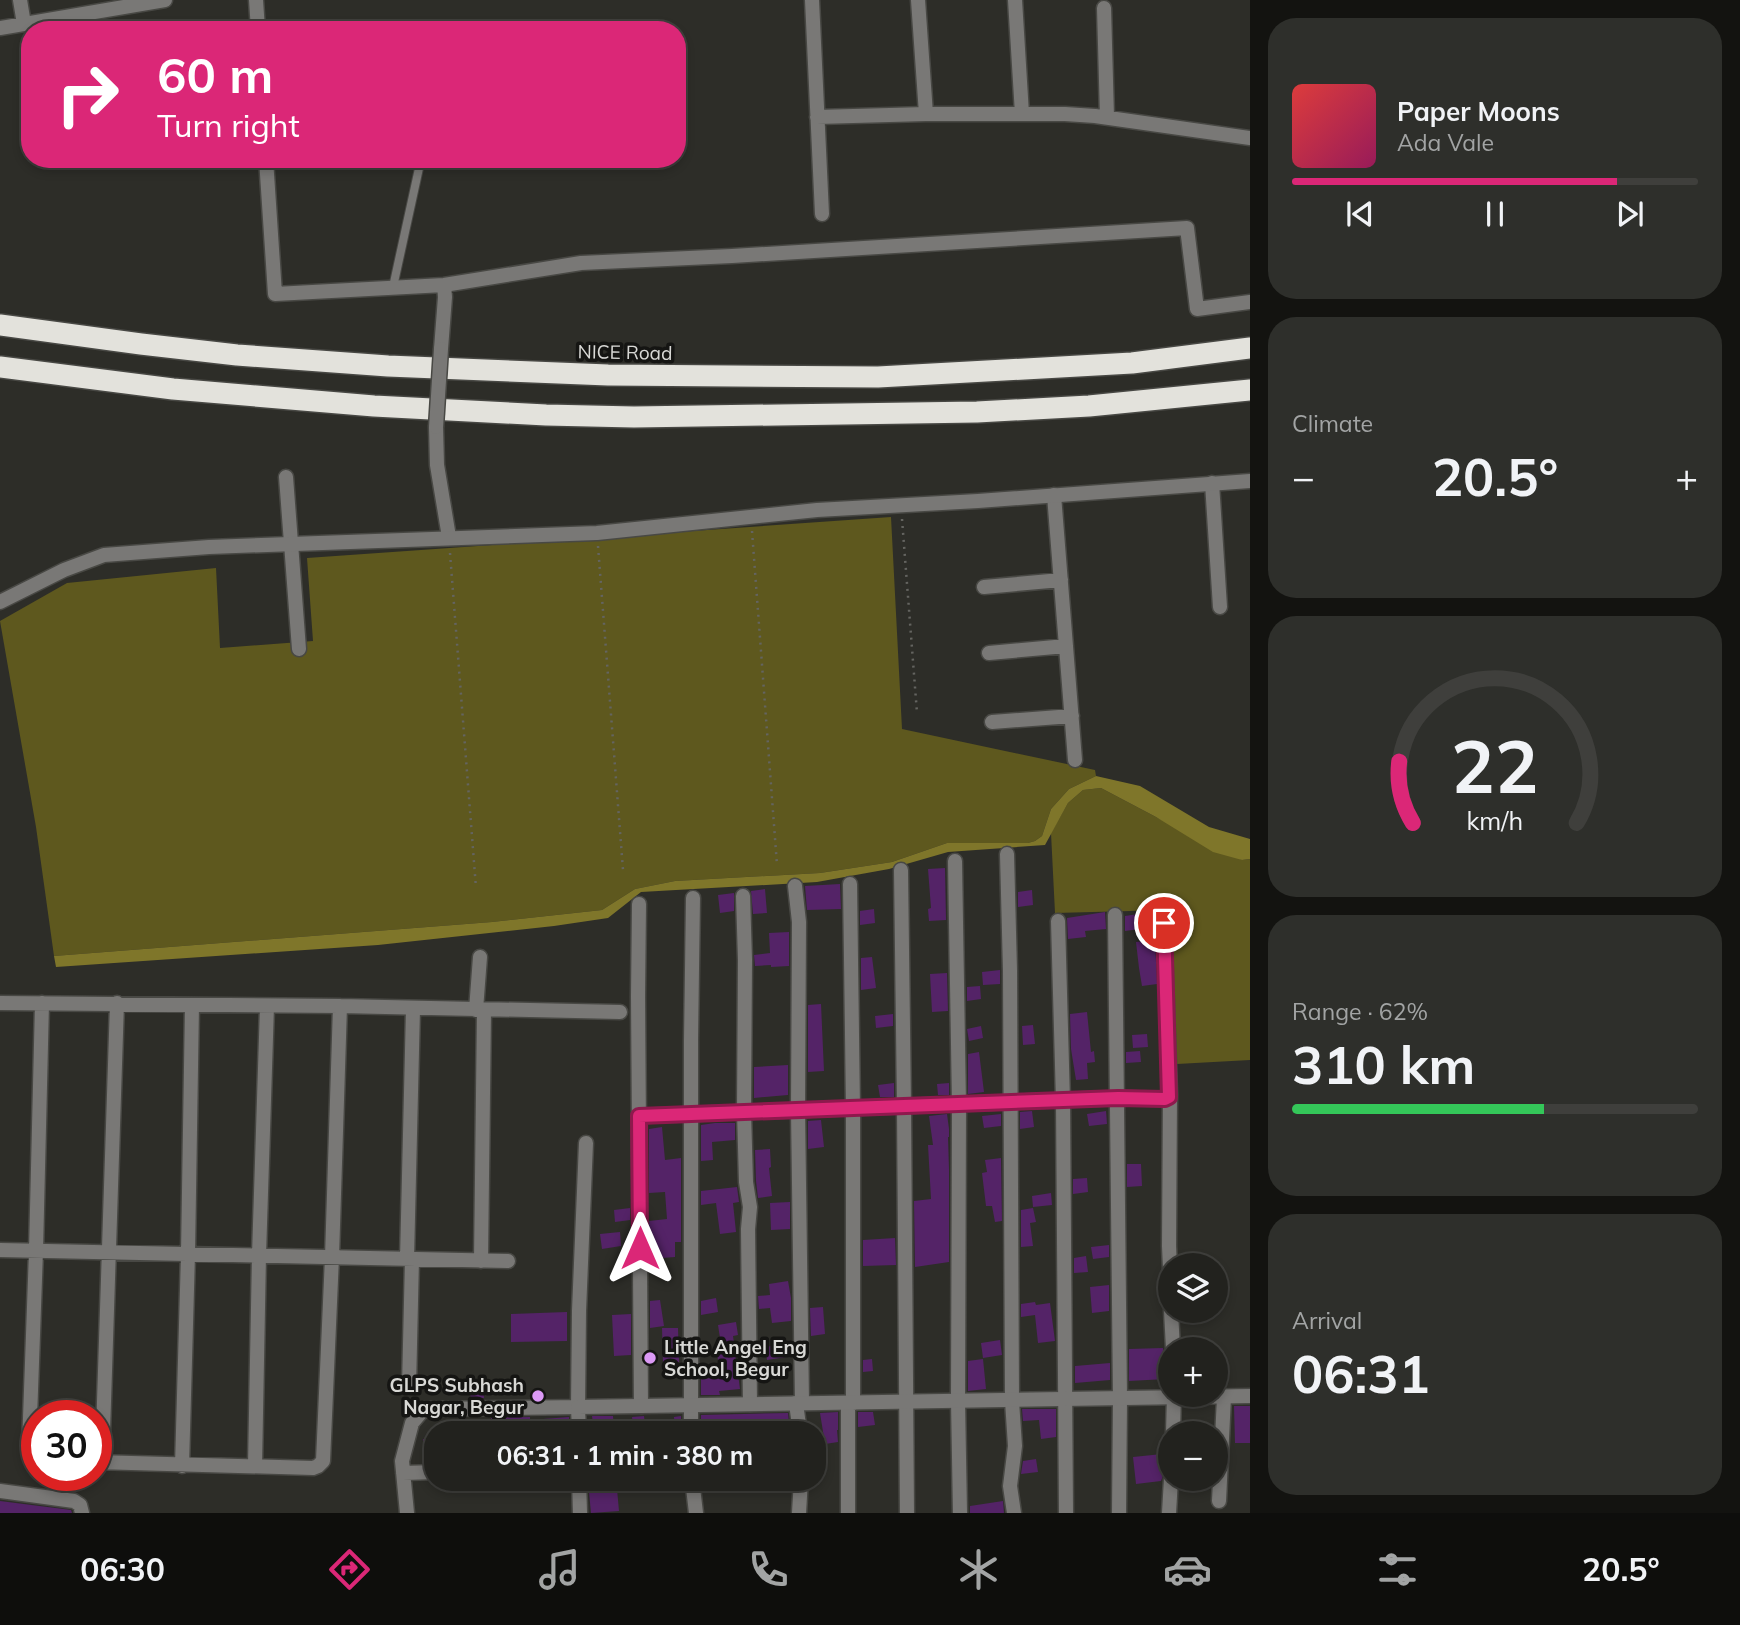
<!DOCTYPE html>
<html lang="en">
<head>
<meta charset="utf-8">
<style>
	:root { --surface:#22221e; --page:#2e2f2b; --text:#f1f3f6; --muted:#a2a4a4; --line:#3f3f3c; --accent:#db2777 }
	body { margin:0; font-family:Mulish,sans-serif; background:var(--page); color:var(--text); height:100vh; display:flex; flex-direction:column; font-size:26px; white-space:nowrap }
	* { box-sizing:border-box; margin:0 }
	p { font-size:23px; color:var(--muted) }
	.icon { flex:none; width:38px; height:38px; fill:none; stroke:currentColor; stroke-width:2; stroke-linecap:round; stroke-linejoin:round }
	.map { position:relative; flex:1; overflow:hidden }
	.panel { display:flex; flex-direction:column; gap:18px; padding:18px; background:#131310; width:490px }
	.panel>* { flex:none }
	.guide { position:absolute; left:21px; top:21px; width:665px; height:147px; border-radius:28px; box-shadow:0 4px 10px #0003,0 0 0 2px var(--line); background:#db2777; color:#fff; overflow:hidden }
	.fabs { position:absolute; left:1158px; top:1253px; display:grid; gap:14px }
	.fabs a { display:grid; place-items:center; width:70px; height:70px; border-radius:50%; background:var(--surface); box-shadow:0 4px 10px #0003,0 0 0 2px var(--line); font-size:35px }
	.speed { position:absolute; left:21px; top:1400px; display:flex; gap:14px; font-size:35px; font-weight:700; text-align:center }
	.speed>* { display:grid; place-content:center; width:91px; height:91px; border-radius:50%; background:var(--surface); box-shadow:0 4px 10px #0003,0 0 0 2px var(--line); line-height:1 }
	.speed .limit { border:10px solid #d22; background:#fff; color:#111 }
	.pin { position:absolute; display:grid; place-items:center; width:60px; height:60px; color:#fff; margin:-30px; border:4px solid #fff; border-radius:50%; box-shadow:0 2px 7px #0007 }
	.me { position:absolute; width:77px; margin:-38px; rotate:0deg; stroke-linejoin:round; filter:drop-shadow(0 0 5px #0008) }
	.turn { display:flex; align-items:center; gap:24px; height:147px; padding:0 21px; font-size:32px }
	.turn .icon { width:91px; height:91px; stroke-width:2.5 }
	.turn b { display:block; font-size:49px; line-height:60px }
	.big { font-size:52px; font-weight:700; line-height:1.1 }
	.panel .widget { flex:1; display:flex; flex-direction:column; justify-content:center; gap:10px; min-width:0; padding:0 24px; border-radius:28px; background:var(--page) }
	.panel .dial { align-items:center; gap:0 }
	.dial svg { height:182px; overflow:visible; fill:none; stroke:var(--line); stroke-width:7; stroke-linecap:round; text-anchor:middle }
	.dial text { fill:var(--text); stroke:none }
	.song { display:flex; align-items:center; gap:21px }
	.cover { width:84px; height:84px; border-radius:10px; background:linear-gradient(135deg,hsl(0 70% 55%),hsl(330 70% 35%)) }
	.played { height:7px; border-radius:4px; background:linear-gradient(90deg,var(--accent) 80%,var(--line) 80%) }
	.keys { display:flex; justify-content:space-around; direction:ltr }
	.heat { display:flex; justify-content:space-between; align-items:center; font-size:38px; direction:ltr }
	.charge { height:10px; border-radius:5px; background:linear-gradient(90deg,#34c759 62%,var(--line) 0) }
	.trip { position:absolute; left:424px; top:1421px; width:402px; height:70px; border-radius:28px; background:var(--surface); box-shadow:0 4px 10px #0003,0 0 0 2px var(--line); font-weight:700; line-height:70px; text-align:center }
	.tab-bar { display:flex; height:112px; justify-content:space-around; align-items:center; background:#0e0e0c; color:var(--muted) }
	.tab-bar .icon { width:49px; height:49px }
	.tab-bar .on { color:var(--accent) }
	.tab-bar b { font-size:32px; color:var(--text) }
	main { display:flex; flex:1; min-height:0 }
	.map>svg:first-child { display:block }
</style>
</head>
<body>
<main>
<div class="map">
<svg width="1250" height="1513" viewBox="0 0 1250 1513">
	<rect width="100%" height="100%" fill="#2d2d28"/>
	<!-- green -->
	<path fill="#5e581e" d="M891,517l11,212 193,41 1,6 -27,13 -18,20 -9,27 -7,5 -7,2h-81l-55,19 -72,11 -145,8 -40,8 -33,21 -110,12 -438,34 -18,-129 -36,-206 67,-38 149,-15 4,80 93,-7 -6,-83z
		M1101,788l55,29 86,43 8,-1v201l-73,4 -8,-154 -114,3 -4,-80 17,-30 15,-13z"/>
	<!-- water -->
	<path fill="#7f762a" d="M1096,776l44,10 69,41 41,12v20l-8,1 -29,-8 -57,-35 -55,-29 -18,2 -15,13 -23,42 -97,7 -59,17 -72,13 -176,10 -33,26 -54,8 -176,19 -322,22 -2,-11 438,-34 110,-12 33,-21 40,-8 145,-8 72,-11 55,-19h81l7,-2 7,-5 9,-27 18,-20z"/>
	<!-- building -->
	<path fill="#542367" d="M945,868l1,52 -17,1 -1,-12 3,-1 -3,-39z
		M840,884l1,25 -34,1 -2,-24z
		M765,889l2,24 -14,1 -2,-23z
		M1032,890l1,15 -15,2v-15z
		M734,893v18l-14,2 -2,-18z
		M874,909l1,14 -15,2v-14z
		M1105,912l1,17 -21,2 1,6 -18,2 -1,-21z
		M1138,914l2,15 -15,2v-15z
		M789,932v34l-18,1v-2l-16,1 -1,-11 16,-2 -1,-20z
		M1155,940l2,44 -15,2 -3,-18 -3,-26z
		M872,957l4,31 -15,2v-32z
		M1000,970v14l-17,1 -1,-13z
		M947,973l1,38 -16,1 -2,-38z
		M980,986l1,13 -14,2v-14z
		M821,1004l3,67 -16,1v-67z
		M1087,1012l4,40 3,-1 1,11 -8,1 1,16 -12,1 -5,-31 -1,-35z
		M893,1014v12l-17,2 -1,-12z
		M1033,1025l2,19 -12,1 -1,-19z
		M981,1026l2,12 -14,3 -2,-12z
		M1147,1034l1,13 -15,1 -1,-13z
		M1140,1051l1,11 -15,1v-11z
		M979,1052l5,40 -16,2v-40z
		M788,1065v30l-34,3v-31z
		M894,1083v14h-14l-2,-12z
		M949,1083v12h-11l-1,-11z
		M1032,1111l2,16 -14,2v-17z
		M1106,1111l1,13 -18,2 -2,-12z
		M947,1114l2,15v8h-1l1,32v93l-34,5 -1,-66 17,-2 -3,-54h5l-4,-29z
		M1001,1114v12l-17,2 -2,-12z
		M821,1120l3,27 -16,2v-28z
		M715,1123h20v17l-23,2 1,18 -12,1v-36z
		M662,1127l3,33 16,-2v84h-6v15l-25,2 -1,-38 18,-2 -2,-27 -16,1v-64z
		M770,1149l1,18 -2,1 3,28 -14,2 -2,-17 -1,-31z
		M1001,1158l1,63 -7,1 -3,-16h-6l-4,-33 5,-1 -2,-12z
		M1127,1164h14l1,22 -15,1z
		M1087,1178l1,14 -15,2v-15z
		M737,1187l2,15 -6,1 3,29 -16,2 -4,-31 -15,2v-14z
		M1051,1193l1,12 -19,2 -1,-11z
		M790,1202v27l-19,1 -1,-27z
		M630,1208v12l-15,2 -1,-12z
		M1033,1208l3,14 -6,1 3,23 -12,1v-37z
		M620,1232l1,14 -19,3 -2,-15z
		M895,1238l1,27 -33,1v-26z
		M1109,1245v12l-16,2 -2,-12z
		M1086,1256l2,16 -14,1v-15z
		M788,1281l3,17v23l-19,2 -2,-15 -11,1 -1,-13 12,-1 -1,-11z
		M1109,1285v26l-17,2 -2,-26z
		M716,1298l2,14 -17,3v-14z
		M660,1300l4,26 -14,2v-27z
		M1035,1302l1,3 14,-2 5,38 -17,2 -3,-28 -14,2v-13z
		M823,1307l2,27 -14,2 -1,-28z
		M567,1312v29l-56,1v-28z
		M631,1314v41l-17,1 -2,-41z
		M736,1322l2,13 -5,1 7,53 -21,2 1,4h-19v-16l19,-2 -3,-25 5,-1 -4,-26z
		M662,1328h16l1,34 -16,1z
		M1000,1340l2,15 -19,3 -2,-15z
		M784,1344l2,13 -19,3 -2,-13z
		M1163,1348l3,31 -37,2v-32z
		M872,1359l1,12 -10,1v-12z
		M983,1359l3,30 -18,2v-30z
		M1110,1363v17l-35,3v-17z
		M482,1379l2,19 -13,1 -3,-18z
		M1234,1406h16v37h-15z
		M1022,1409h34v28l-15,2 -2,-19 -16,1z
		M838,1412v18h-1l1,12 -13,2 -5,-31z
		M858,1412h15l2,13 -17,2z
		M788,1413l2,20h-12v-2l-40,1v-2l-37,3v-18z
		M592,1416h21l1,13 -20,2z
		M644,1416l2,17h-12l-2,-16z
		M681,1416v17h-6l-1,-16z
		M530,1417v3l39,-3v16h-78v-15z
		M423,1439h13v23l-12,1z
		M1162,1454l2,19 -3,8 -25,3 -3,-27z
		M1036,1459l2,13 -17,2 2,-13z
		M617,1489l2,22 -28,2 -2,-21z
		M0,1501l71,9 1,3h-72z
		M1003,1501l1,12h-34v-7z"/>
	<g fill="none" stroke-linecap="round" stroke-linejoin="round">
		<defs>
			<path id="service" d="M393,287l28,-128"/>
			<path id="minor" d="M20,0l4,24
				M256,0l2,30
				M812,0l10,214
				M918,0l8,114
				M1015,0l7,114
				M1104,8l3,109
				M0,28l165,-28
				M817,117l109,-3h139l30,2 155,22
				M266,159l9,135 169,-9 137,-22 151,-7 455,-28 10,81 53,-7
				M441,349l4,-52 -1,-12
				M436,427l1,38 12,72
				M286,477l13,172
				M1212,483l8,124
				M1054,495l21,265
				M984,587l77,-7
				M989,653l77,-7
				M992,722l80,-6
				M1007,854l3,117 2,430 3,45 -5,40 4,27
				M955,861l4,244 -1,296 2,112
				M901,870l3,237 3,406
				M850,884l3,225v294
				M795,886l4,36 -1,188 4,293
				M743,896l2,64 -1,152 2,70 4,25 -2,22 2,175
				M639,904l-1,92 3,410
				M1115,915l5,484 -1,114
				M1058,921l5,180 3,412
				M1164,923l6,171 -1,152 2,44
				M0,1003l340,3 280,6
				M476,1010l4,-53
				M640,1116l478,-18 47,1 4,-2
				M0,1250l508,11
				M407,1259l6,-250
				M481,1261l3,-251
				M1171,1311l2,38
				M409,1387l3,-128
				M796,1403l4,30
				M848,1403v110
				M691,1433v-392l2,-143
				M1173,1433l1,-38
				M37,1459l-7,-7 -1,-6 7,-195 6,-248
				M96,1462l217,6 5,-2 5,-5 9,-204 8,-251
				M102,1463l15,-460
				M182,1466l6,-212 4,-249
				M255,1466l4,-211 8,-249
				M403,1473l33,-1
				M692,1479l4,34
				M0,1491l74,10 6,4 2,8
				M1219,1501l5,-104
				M407,1513l-5,-52 10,-38 12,-14 154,-2 1,-96 7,-168
				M799,1513l2,-34
				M1169,1513l2,-34"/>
			<path id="tertiary" d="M0,602l64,-32 40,-15 105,-8 388,-14 220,-23 161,-9 272,-20
				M579,1433l-1,-26 672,-11
				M579,1479l1,34"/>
			<path id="motorway" d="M0,325l141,19 96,11 151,11 220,9 270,2 254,-14 118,-15
				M0,367l173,22 201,17 172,9 88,2 343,-5 112,-6 161,-16"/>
		</defs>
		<!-- service casing -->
		<use href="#service" stroke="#484844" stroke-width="10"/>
		<!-- minor casing -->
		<use href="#minor" stroke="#484844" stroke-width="17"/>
		<!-- tertiary casing -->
		<use href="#tertiary" stroke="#484844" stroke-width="17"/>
		<!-- motorway casing -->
		<use href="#motorway" stroke="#484844" stroke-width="24"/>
		<!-- path -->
		<path stroke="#646460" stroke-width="2.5" stroke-dasharray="2 5" stroke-linecap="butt" d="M902,519l15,194
			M752,531l25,334
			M598,546l25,324
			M450,553l26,335"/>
		<!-- service -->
		<use href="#service" stroke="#797876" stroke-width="8"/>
		<!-- minor -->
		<use href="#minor" stroke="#797876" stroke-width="14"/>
		<!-- tertiary -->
		<use href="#tertiary" stroke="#797876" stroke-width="14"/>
		<!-- motorway -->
		<use href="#motorway" stroke="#e3e2dc" stroke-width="21"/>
		<defs>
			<path id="minor-bridge" d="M436,427l5,-78"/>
		</defs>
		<!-- minor-bridge casing -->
		<use href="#minor-bridge" stroke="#484844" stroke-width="17" stroke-linecap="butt"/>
		<!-- minor-bridge -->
		<use href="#minor-bridge" stroke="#797876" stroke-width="14"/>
	</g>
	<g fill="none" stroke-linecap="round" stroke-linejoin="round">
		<defs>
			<path id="route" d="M640,1248l-1,-132 479,-18 47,1 4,-2 -5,-174"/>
		</defs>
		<!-- route casing -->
		<use href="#route" stroke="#8e194d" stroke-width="18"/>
		<!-- route -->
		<use href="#route" stroke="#db2777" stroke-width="12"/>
	</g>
	<!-- markers -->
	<g fill="#db99f5" stroke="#151513" stroke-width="2.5">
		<circle cx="650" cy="1358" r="7"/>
		<circle cx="538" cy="1396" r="7"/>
	</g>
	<g text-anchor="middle" stroke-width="7" stroke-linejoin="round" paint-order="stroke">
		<!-- street labels -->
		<g font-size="19" fill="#d8d8d5" stroke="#151513">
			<text transform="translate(625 352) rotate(1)" y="7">NICE Road</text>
		</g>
		<!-- poi labels -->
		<g font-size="19" font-weight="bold" fill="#d8d8d5" stroke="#151513" text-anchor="start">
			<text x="664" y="1354">Little Angel Eng<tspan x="664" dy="22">School, Begur</tspan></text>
			<text x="524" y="1392" text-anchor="end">GLPS Subhash<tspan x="524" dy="22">Nagar, Begur</tspan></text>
		</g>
	</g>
</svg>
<div class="fabs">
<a><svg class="icon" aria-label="layers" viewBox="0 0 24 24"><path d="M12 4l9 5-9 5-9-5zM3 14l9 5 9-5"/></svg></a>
<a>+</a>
<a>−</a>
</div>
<div class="speed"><div class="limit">30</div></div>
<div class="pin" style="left:1164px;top:923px;background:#d93025"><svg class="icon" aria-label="arrive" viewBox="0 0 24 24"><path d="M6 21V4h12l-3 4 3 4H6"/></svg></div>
<svg class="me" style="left:640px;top:1248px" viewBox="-20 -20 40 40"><path d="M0-17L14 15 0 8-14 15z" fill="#db2777" stroke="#fff" stroke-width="4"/></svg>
<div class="trip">06:31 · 1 min · 380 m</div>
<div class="guide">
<div class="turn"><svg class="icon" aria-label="right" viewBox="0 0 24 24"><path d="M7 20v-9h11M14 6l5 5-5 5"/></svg><div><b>60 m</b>Turn right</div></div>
</div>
</div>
<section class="panel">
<div class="widget">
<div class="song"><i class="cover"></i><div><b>Paper Moons</b><p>Ada Vale</p></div></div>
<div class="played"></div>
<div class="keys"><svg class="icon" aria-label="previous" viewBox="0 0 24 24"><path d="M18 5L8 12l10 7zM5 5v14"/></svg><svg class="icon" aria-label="pause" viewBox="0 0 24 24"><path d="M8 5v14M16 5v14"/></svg><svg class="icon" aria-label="next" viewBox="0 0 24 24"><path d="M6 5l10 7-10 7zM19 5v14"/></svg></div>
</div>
<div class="widget"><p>Climate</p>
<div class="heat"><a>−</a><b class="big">20.5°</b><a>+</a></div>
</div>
<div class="widget dial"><svg viewBox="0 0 100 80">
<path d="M14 69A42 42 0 1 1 86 69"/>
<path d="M14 69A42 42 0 0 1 8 42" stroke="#db2777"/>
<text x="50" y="56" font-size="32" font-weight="700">22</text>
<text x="50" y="72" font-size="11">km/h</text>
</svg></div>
<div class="widget"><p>Range · 62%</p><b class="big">310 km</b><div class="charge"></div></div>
<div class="widget"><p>Arrival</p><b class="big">06:31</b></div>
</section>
</main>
<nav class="tab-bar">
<b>06:30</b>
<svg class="icon on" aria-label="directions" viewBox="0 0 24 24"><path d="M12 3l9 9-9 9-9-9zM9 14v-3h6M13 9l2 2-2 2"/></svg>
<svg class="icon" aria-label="music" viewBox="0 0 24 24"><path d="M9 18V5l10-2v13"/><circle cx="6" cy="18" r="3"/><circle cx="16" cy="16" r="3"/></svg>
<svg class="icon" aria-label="phone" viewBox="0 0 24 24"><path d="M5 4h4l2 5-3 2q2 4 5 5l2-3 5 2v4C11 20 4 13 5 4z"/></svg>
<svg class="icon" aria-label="climate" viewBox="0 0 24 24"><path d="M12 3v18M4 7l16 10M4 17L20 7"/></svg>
<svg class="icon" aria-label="car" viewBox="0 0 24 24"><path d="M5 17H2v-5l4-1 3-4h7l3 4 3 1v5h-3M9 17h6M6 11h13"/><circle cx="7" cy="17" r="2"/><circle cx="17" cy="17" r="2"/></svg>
<svg class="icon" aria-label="filters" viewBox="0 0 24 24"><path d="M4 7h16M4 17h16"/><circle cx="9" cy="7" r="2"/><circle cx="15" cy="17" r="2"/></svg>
<b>20.5°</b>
</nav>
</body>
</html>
